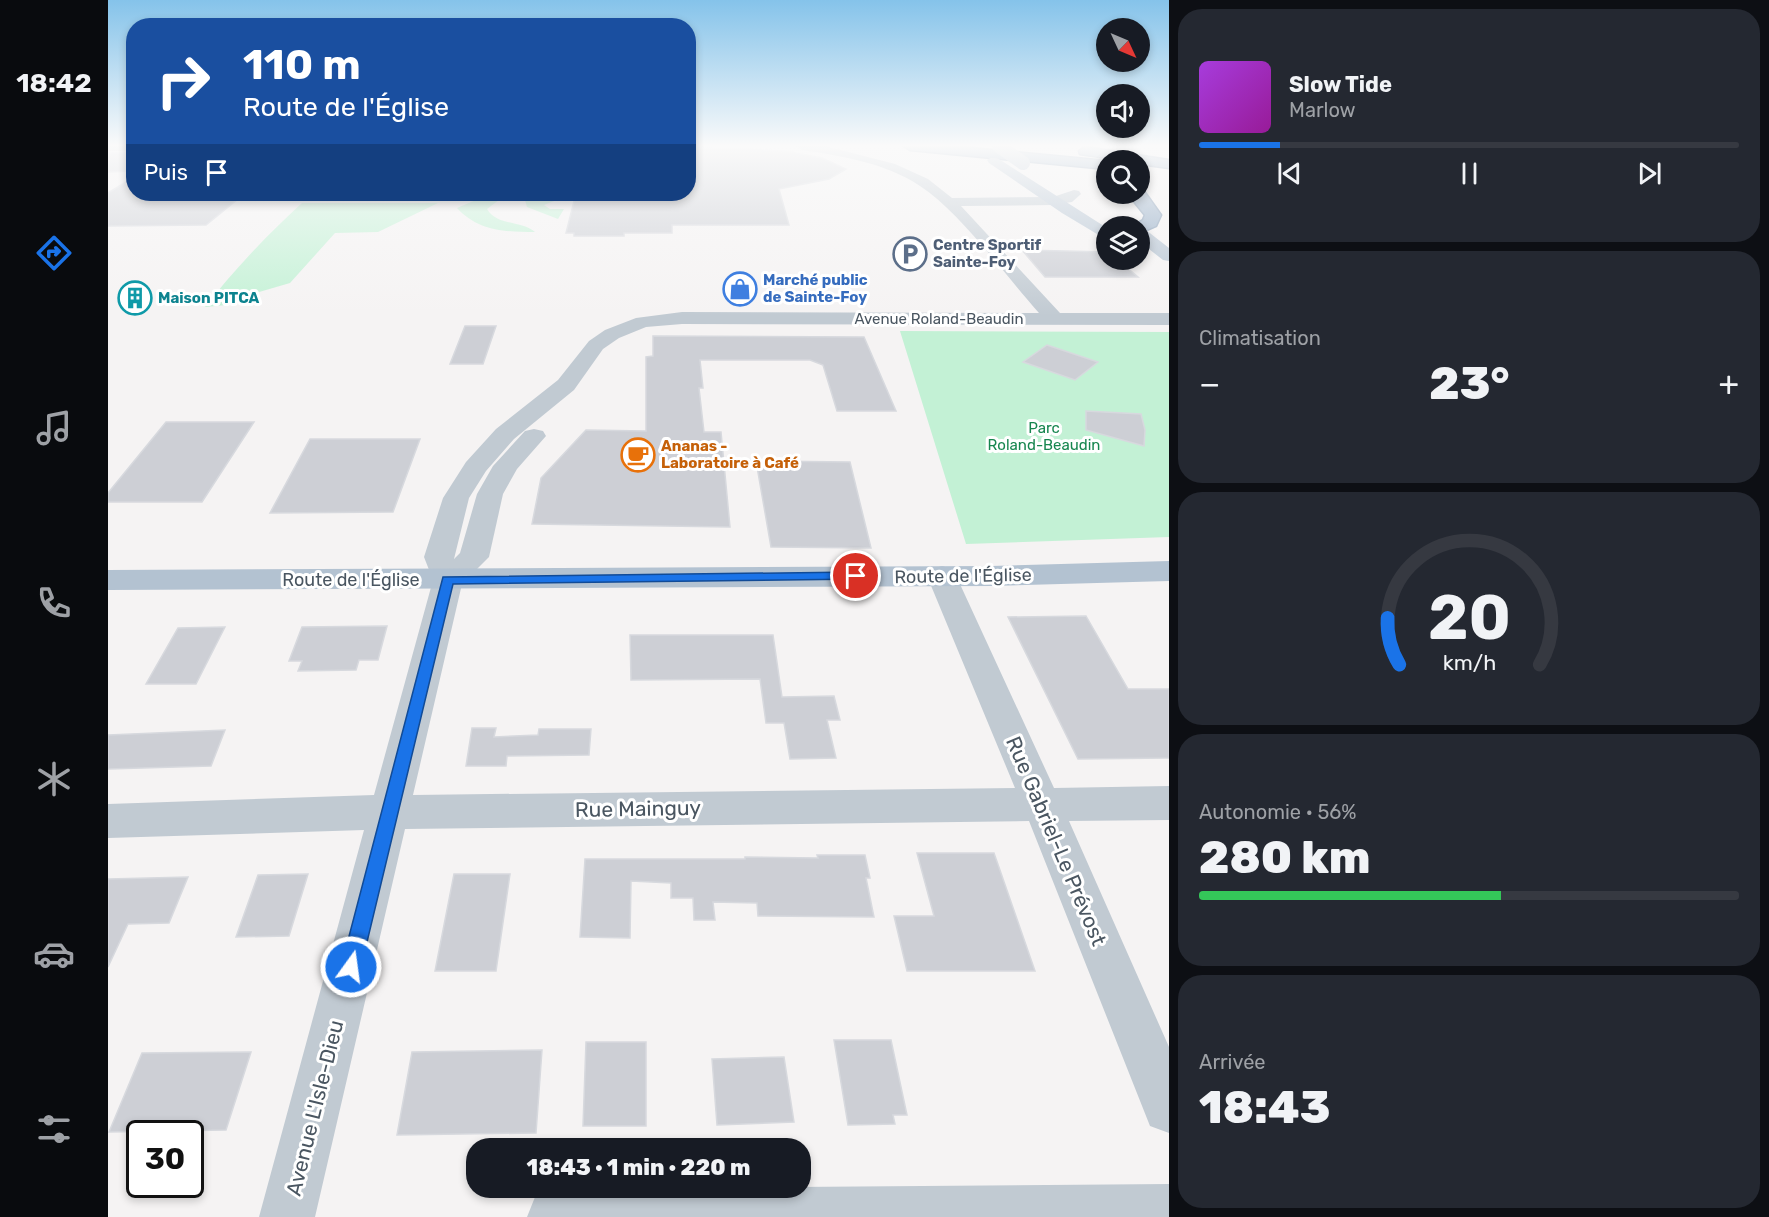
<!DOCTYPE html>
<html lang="fr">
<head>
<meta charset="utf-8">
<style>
	:root { --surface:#171b24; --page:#242831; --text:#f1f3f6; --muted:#9ea1a6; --line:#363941; --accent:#1a73e8 }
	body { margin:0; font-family:Rubik,sans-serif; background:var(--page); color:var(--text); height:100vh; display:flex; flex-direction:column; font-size:22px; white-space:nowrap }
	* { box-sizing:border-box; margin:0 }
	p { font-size:20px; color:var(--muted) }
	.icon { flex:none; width:33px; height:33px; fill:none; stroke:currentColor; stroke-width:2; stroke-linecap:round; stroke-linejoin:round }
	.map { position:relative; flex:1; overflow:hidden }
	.panel { display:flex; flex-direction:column; gap:9px; padding:9px; background:#0d0f14; width:600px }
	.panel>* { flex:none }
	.top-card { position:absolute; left:18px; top:18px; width:570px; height:183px; border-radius:24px; box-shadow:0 3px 9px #0003; background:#1a4fa0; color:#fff; overflow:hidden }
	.needle { width:39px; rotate:134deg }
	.controls { position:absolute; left:988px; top:18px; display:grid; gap:12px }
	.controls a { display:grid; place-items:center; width:54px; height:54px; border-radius:50%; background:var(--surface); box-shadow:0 3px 9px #0003; font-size:30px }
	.speed { position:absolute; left:18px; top:1120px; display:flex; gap:12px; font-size:30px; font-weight:700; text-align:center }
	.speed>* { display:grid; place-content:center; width:78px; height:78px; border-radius:50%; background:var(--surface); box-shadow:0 3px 9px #0003; line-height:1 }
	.speed .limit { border:3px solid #111; border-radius:9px; background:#fff; color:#111 }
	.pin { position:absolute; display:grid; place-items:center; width:51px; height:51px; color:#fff; margin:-26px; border:3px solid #fff; border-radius:50%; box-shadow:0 2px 6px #0007 }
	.me { position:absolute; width:66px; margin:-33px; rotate:14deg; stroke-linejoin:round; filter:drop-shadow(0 0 4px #0008) }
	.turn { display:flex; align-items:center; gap:21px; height:126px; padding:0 18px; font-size:27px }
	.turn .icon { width:78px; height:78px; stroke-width:2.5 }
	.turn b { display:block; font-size:42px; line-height:51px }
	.then { display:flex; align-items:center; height:57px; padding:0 18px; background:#0003; gap:12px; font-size:22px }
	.big { font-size:45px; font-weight:800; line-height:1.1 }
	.panel .card { flex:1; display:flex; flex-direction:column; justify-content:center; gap:9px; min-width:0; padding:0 21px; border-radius:24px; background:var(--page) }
	.panel .dial { align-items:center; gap:0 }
	.dial svg { height:156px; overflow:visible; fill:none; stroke:var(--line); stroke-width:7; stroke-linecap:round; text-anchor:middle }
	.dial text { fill:var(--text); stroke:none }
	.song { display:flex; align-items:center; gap:18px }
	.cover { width:72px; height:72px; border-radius:9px; background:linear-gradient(135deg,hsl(280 70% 55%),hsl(300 70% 35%)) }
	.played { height:6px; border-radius:3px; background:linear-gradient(90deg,var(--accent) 15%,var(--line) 15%) }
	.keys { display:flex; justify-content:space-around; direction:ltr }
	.heat { display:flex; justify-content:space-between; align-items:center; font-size:33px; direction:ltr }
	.charge { height:9px; border-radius:4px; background:linear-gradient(90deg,#34c759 56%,var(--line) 0) }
	.trip { position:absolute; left:358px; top:1138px; width:345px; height:60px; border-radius:24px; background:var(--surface); box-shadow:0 3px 9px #0003; font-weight:800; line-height:60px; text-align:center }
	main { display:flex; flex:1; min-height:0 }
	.tab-bar { display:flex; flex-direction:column; width:108px; justify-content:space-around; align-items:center; background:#090b0e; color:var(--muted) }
	.tab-bar .icon { width:42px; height:42px }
	.tab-bar .current { color:var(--accent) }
	.tab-bar b { font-size:27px; color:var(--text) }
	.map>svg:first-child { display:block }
</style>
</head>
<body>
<main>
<nav class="tab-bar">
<b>18:42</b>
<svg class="icon current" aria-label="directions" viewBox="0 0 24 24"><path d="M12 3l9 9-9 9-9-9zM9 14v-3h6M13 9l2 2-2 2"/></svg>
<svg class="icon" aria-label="music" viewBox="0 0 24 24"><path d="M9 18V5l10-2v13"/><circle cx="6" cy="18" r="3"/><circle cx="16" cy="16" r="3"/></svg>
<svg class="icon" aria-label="phone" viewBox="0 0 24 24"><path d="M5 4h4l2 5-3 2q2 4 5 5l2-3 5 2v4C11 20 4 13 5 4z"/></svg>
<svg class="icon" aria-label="climate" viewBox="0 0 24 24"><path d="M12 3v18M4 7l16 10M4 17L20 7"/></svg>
<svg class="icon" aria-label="car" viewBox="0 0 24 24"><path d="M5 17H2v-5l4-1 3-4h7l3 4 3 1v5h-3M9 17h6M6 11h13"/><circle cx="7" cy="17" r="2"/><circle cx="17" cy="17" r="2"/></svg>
<svg class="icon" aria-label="filters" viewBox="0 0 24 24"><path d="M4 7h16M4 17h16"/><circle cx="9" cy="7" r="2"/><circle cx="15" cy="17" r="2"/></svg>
</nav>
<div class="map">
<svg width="1061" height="1217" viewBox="0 0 1061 1217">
	<rect width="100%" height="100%" fill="#f5f3f3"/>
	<!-- green -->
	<path fill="#c3f1d5" d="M382,194h17l-20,15c10,17 33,11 48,23 -30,0 -57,-1 -78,-24z
		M450,194h14l-28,11 6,4h14l-6,10 -31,-12 -2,-7z
		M194,203h136l-60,29 -43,1 -45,50 -38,11 -15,10 -32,3c29,-37 62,-72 97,-104z
		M792,331l269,1v205l-203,7z"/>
	<!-- building -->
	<path fill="#cdcfd5" stroke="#d7d9de" stroke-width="1.5" d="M580,147l98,4 36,7 24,11 -17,10 -50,10 10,36h-117v8h-48v3h-50v-3h-8l9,-36 34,-3h79z
		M2,153h24v18l-26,1z
		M26,177v17h65l-7,5h46l-32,26 -98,1v-33z
		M914,250l85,2v8h11l20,17h-93z
		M357,326h31l-13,38h-33z
		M545,336l211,1 32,74h-59l-14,-46 -13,-5h-110l3,28h-4l5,44h17l9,95 -198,-3 9,-46 45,-48 60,1v-74l7,-1z
		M939,345l51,17 -23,18 -52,-18z
		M978,411l55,3 4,16 -1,16 -58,-16z
		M58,422h88l-52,80h-94v-9z
		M202,439h110l-27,73 -123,1z
		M648,461l94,1 21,86 -100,-1z
		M978,616l42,73h41v69l-91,1 -70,-142z
		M279,626l-9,34h-19l-3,10 -58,1 4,-10h-13l13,-34z
		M117,627l-29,57h-50l32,-56z
		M522,635h143l9,62 52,-1 6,24h-13l9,38 -46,1 -6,-36h-18l-6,-44 -129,1z
		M364,728h24l-2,9 44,-2 1,-6h52l-2,26 -82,1 -1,10h-40z
		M117,730l-14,36 -103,3v-34z
		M809,853h77l41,118h-128l-13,-55h40z
		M709,855h48l5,23h-4l8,39 -116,-1 -1,-13 -44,-1 2,18h-21l-1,-22h-22v-15l-40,-2 -1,57 -50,-1 5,-78h160v-2l73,1z
		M200,874l-19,62 -53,1 22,-62z
		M346,874h56l-14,97h-61z
		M80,877l-19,46 -41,1 -20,43v-88z
		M726,1040h57l16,75h-14l2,9 -47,1z
		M478,1042h60v84h-63z
		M434,1050l-6,83 -139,2 15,-83z
		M143,1052l-25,78 -117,2 33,-79z
		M676,1057l10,65 -77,3 -5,-66z"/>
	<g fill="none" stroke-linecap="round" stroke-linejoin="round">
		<defs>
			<path id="highway" d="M796,146h47l156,15v8l-197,-19z
				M977,147l84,13v8l-29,-4v-4h-19l-41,-6 -1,-3z
				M1032,190l4,1 17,24 -5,11 -16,7v-7h-7l10,-6 2,-5 -13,-16v-5h8z"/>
		</defs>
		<!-- highway casing -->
		<use href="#highway" stroke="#7690ad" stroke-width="3"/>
		<!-- minor -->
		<path fill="#c1cad2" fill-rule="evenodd" d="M0,146h26v5h-26z
			M688,146h29l70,18 33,15 24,19 101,-1 21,-7 5,1 2,3 -9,8 -19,3 -92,1 99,107h109v12l-487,-1 -36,3 -27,11 -16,11 -29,41 -60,49 -28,32 -17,27 -15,61 6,-6 17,-59 16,-28 32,-35 9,-2 9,2 3,5 -29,33 -14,25 -14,63 -27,27 -49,211 602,-7 -88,-212 4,-7 11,-3 11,3 101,219 115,-2v34l-100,1 100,226v86l-19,-7 -121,-305 -624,8 -90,388h-56l105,-387 -256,8v-34l266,-9 59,-215 -9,-23 19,-59 23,-36 30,-33 62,-49 31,-39 16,-11 31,-12 46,-6 357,1c-34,-38 -78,-100 -119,-127 -34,-23 -78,-30 -118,-36z
			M1061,1184v33h-642l8,-20 20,-8z"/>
		<!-- major -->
		<path fill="#b3c2d1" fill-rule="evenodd" d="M886,156l113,72v12l-45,-27 -73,-50 -2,-3z
			M1032,229l6,1 23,18v13l-6,-1 -23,-18z
			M1061,561v20l-178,5 -883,4v-20l883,-4z"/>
		<!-- highway -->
		<use href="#highway" fill="#8ba5c1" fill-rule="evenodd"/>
		<!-- major-bridge -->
		<path stroke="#b3c2d1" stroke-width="14" d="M891,146l24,17"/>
	</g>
	<!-- sky -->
	<linearGradient id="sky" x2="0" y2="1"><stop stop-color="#85c3ea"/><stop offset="0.46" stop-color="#fafafa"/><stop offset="1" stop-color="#fafafa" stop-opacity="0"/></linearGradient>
	<rect width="1061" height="316" fill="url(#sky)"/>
	<!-- route -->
	<path fill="#1a73e8" stroke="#114b97" stroke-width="1.5" d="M748,572l7,4 -2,3 -408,5 -92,383 -3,7 -7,3 -7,-3 -3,-7 102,-390z"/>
	<!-- icons -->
	<defs>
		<symbol id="parking-ring" viewBox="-11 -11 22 22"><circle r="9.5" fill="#fff" stroke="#5c6f8a" stroke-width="1.5"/><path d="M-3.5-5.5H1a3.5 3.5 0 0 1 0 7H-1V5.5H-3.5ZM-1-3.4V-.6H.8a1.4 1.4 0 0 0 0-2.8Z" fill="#5c6f8a"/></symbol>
		<symbol id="shop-ring" viewBox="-11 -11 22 22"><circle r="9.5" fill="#fff" stroke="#3f7fe0" stroke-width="1.5"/><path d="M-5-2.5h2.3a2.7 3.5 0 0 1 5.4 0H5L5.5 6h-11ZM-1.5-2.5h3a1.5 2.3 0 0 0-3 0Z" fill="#3f7fe0"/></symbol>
		<symbol id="building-ring" viewBox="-11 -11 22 22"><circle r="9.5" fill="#fff" stroke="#0f9aa8" stroke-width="1.5"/><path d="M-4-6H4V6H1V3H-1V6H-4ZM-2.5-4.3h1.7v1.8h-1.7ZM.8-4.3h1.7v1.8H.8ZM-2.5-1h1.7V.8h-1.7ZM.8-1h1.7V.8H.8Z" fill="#0f9aa8"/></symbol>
		<symbol id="cafe-ring" viewBox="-11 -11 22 22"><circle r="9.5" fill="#fff" stroke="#e8710a" stroke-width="1.5"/><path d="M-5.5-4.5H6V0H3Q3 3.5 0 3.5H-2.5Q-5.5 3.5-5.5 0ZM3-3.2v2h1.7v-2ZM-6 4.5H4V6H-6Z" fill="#e8710a"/></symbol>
	</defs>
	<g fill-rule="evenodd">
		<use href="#parking-ring" x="783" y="235" width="38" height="38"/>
		<use href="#shop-ring" x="613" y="270" width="38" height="38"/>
		<use href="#building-ring" x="8" y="279" width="38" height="38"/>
		<use href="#cafe-ring" x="511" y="436" width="38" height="38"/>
	</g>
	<g text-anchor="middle" stroke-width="6" stroke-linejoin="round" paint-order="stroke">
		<!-- far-service labels -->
		<g font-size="15" font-weight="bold" fill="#4e5e75" stroke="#fff" text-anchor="start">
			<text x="825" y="250">Centre Sportif<tspan x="825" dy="17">Sainte-Foy</tspan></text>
		</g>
		<!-- far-shop labels -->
		<g font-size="15" font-weight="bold" fill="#366cbe" stroke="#fff" text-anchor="start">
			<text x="655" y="285">Marché public<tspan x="655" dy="17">de Sainte-Foy</tspan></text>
		</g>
		<!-- far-culture labels -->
		<g font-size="15" font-weight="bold" fill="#0d838f" stroke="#fff" text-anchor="start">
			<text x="50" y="303">Maison PITCA</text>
		</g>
		<!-- far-street labels -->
		<g font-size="15" fill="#4a5661" stroke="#fff">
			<text x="831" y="324">Avenue Roland-Beaudin</text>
		</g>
		<!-- far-park labels -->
		<g font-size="15" fill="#17864f" stroke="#fff">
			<text x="936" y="433">Parc<tspan x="936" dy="17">Roland-Beaudin</tspan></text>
		</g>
		<!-- far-food labels -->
		<g font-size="15" font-weight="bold" fill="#c56008" stroke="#fff" text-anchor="start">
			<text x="553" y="451">Ananas -<tspan x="553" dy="17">Laboratoire à Café</tspan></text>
		</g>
		<!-- street labels -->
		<g font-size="18" fill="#4a5661" stroke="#fff">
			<text transform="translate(855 576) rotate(-1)" y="6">Route de l'Église</text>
			<text x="243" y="586">Route de l'Église</text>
		</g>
		<!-- near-street labels -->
		<g font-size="21" fill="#4a5661" stroke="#fff">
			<text transform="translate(530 809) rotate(-1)" y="7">Rue Mainguy</text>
			<text transform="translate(948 841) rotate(67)" y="7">Rue Gabriel-Le Prévost</text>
			<text transform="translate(207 1108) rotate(-76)" y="7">Avenue L'Isle-Dieu</text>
		</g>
	</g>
</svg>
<div class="controls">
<a><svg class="needle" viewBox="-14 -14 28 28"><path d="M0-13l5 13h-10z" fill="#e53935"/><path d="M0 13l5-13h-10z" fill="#9ea1a6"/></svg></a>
<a><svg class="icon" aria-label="sound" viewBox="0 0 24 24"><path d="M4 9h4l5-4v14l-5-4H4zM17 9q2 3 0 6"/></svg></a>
<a><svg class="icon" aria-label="search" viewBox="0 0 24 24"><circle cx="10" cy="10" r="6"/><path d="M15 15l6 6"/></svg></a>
<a><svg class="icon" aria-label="layers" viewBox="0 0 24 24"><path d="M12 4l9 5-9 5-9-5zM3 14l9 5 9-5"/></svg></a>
</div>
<div class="speed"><div class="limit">30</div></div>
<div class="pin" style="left:748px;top:576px;background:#d93025"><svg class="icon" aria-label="arrive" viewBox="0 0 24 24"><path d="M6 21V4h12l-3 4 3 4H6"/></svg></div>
<svg class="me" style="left:243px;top:967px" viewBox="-20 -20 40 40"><circle r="17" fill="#1a73e8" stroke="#fff" stroke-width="3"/><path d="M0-11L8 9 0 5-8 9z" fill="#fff"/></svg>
<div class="trip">18:43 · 1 min · 220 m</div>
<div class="top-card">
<div class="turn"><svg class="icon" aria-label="right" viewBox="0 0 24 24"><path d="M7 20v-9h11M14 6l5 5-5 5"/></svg><div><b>110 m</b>Route de l'Église</div></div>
<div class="then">Puis<svg class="icon" aria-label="arrive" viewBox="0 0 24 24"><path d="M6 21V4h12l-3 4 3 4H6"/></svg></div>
</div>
</div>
<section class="panel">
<div class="card">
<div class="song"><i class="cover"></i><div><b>Slow Tide</b><p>Marlow</p></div></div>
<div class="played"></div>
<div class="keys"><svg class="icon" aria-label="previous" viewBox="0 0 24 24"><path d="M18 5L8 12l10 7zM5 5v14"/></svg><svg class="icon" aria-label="pause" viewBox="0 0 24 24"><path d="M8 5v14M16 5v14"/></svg><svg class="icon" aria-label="next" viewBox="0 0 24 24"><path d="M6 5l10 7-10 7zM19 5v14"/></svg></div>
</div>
<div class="card"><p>Climatisation</p>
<div class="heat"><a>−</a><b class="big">23°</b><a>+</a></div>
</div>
<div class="card dial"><svg viewBox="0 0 100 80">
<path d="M14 69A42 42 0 1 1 86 69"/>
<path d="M14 69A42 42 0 0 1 8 45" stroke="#1a73e8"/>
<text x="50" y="56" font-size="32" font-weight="700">20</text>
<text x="50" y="72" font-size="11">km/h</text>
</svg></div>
<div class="card"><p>Autonomie · 56%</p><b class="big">280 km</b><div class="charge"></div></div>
<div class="card"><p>Arrivée</p><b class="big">18:43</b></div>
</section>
</main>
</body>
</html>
